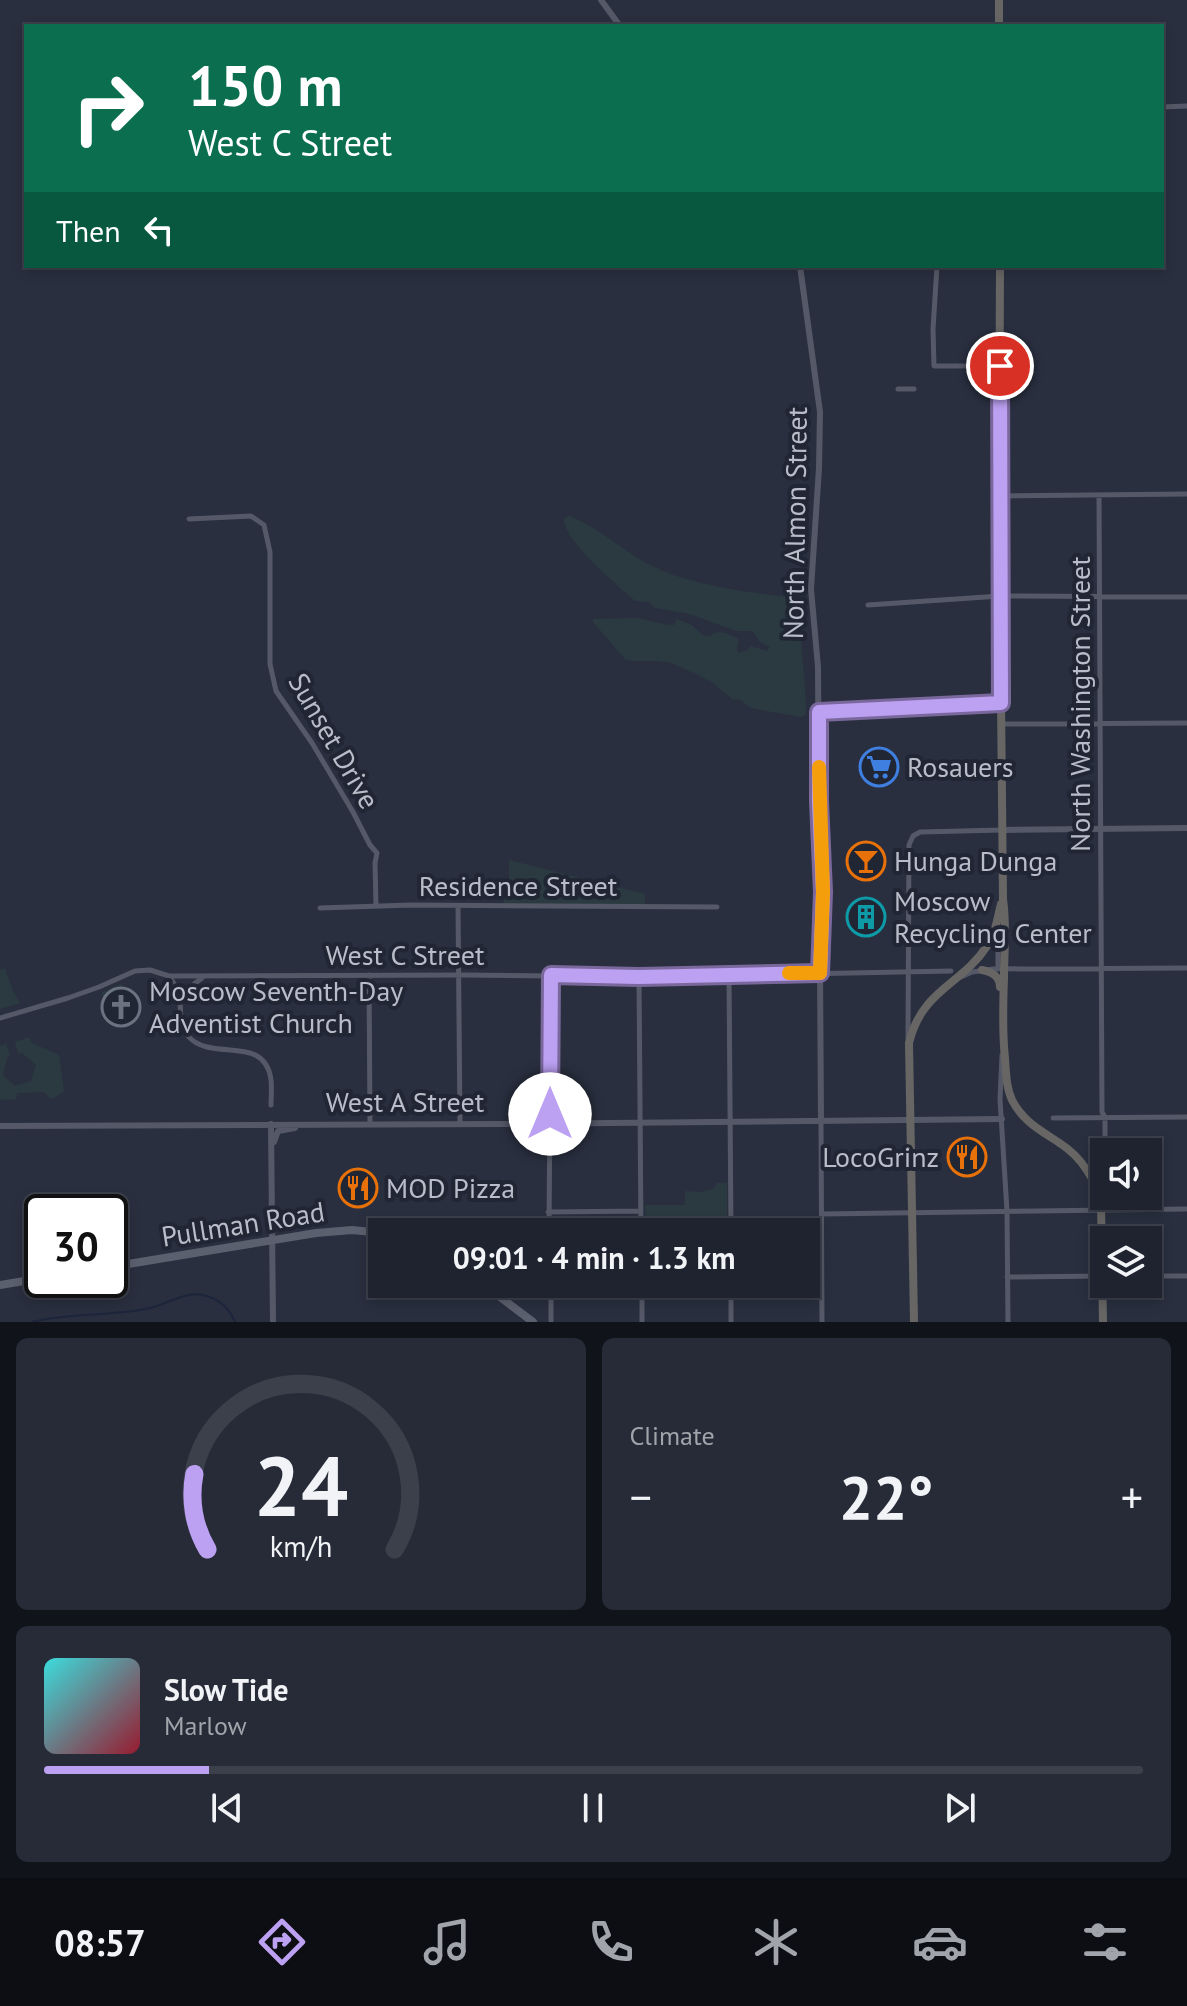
<!DOCTYPE html>
<html lang="en">
<head>
<meta charset="utf-8">
<style>
	:root { --surface:#1f232f; --page:#272b37; --text:#f1f3f6; --muted:#a1a4aa; --line:#3c404b; --accent:#bca0f2 }
	body { margin:0; font-family:"PT Sans",sans-serif; background:var(--page); color:var(--text); height:100vh; display:flex; flex-direction:column; font-size:30px; white-space:nowrap }
	* { box-sizing:border-box; margin:0 }
	p { font-size:26px; color:var(--muted) }
	.icon { flex:none; width:44px; height:44px; fill:none; stroke:currentColor; stroke-width:2; stroke-linecap:round; stroke-linejoin:round }
	.map { position:relative; height:1322px; overflow:hidden }
	.sheet { display:flex; flex-direction:column; gap:16px; padding:16px; background:#11131a; flex:1 }
	.sheet>* { flex:none }
	.hud { position:absolute; left:24px; top:24px; width:1140px; height:244px; border-radius:0px; box-shadow:0 4px 12px #0003,0 0 0 2px var(--line); background:#0b6e4f; color:#fff; overflow:hidden }
	.buttons { position:absolute; left:1090px; top:1138px; display:grid; gap:16px }
	.buttons a { display:grid; place-items:center; width:72px; height:72px; border-radius:0px; background:var(--surface); box-shadow:0 4px 12px #0003,0 0 0 2px var(--line); font-size:40px }
	.speed { position:absolute; left:24px; top:1194px; display:flex; gap:16px; font-size:40px; font-weight:700; text-align:center }
	.speed>* { display:grid; place-content:center; width:104px; height:104px; border-radius:50%; background:var(--surface); box-shadow:0 4px 12px #0003,0 0 0 2px var(--line); line-height:1 }
	.speed .limit { border:4px solid #111; border-radius:12px; background:#fff; color:#111 }
	.pin { position:absolute; display:grid; place-items:center; width:68px; height:68px; color:#fff; margin:-34px; border:4px solid #fff; border-radius:50%; box-shadow:0 2px 8px #0007 }
	.me { position:absolute; width:88px; margin:-44px; rotate:0deg; stroke-linejoin:round; filter:drop-shadow(0 0 6px #0008) }
	.turn { display:flex; align-items:center; gap:28px; height:168px; padding:0 32px; font-size:36px }
	.turn .icon { width:104px; height:104px; stroke-width:2.5 }
	.turn b { display:block; font-size:56px; line-height:68px }
	.then { display:flex; align-items:center; height:76px; padding:0 32px; background:#0003; gap:16px; font-size:30px }
	.big { font-size:60px; font-weight:700; line-height:1.1 }
	.sheet .card { flex:1; display:flex; flex-direction:column; justify-content:center; gap:12px; min-width:0; padding:0 28px; border-radius:12px; background:var(--page) }
	.sheet .dial { align-items:center; gap:0 }
	.dial svg { height:208px; overflow:visible; fill:none; stroke:var(--line); stroke-width:7; stroke-linecap:round; text-anchor:middle }
	.dial text { fill:var(--text); stroke:none }
	.song { display:flex; align-items:center; gap:24px }
	.cover { width:96px; height:96px; border-radius:12px; background:linear-gradient(135deg,hsl(180 70% 55%),hsl(350 70% 35%)) }
	.played { height:8px; border-radius:4px; background:linear-gradient(90deg,var(--accent) 15%,var(--line) 15%) }
	.keys { display:flex; justify-content:space-around; direction:ltr }
	.heat { display:flex; justify-content:space-between; align-items:center; font-size:44px; direction:ltr }
	.sheet .tiles { flex:1; display:grid; gap:16px; grid-template-columns:1fr 1fr }
	.card:last-child { grid-column:span 2 }
	.trip { position:absolute; left:368px; top:1218px; width:452px; height:80px; border-radius:0px; background:var(--surface); box-shadow:0 4px 12px #0003,0 0 0 2px var(--line); font-weight:700; line-height:80px; text-align:center }
	.tab-bar { display:flex; height:128px; justify-content:space-around; align-items:center; background:#0c0e13; color:var(--muted) }
	.tab-bar .icon { width:56px; height:56px }
	.tab-bar .current { color:var(--accent) }
	.tab-bar b { font-size:36px; color:var(--text) }
	.map>svg:first-child { display:block }
</style>
</head>
<body>
<div class="map">
<svg width="1187" height="1322" viewBox="0 0 1187 1322">
	<rect width="100%" height="100%" fill="#292f3f"/>
	<!-- green -->
	<path fill="#2b3a40" d="M568,516c25,7 57,37 84,50 46,22 99,26 149,33 -3,38 5,77 5,116l-5,2 -46,-8 -9,-4 -5,-5 -9,-1 -19,-16 -14,-8 -28,-12 -13,-2h-26l-7,-2 -32,-37v-3l44,-1 31,7h6l3,-6 15,6 12,11h6c9,-8 19,-1 29,3l-2,11 2,3 9,-3 2,-4 17,5 3,-4 -10,-5 -7,-11h-17l-46,-17 -35,-6 -6,-6 -14,-1c-18,-17 -70,-58 -71,-82z
		M509,860l136,34v13l-142,-1 6,-28z
		M5,968l8,23 7,12 -20,6v-39z
		M121,984l13,12v3h-30l-3,-6z
		M30,1037v5l29,13 5,37 -13,7 -7,-7 -27,1 -1,6 -16,1v-54l6,-2 4,12 -3,2 -4,17 12,11 16,-5 5,-16 -14,-12 -4,1 -3,-12z
		M717,1183h10v42h-81l-1,-20h40v-14l15,1 13,-3z"/>
	<g fill="none" stroke-linecap="round" stroke-linejoin="round">
		<!-- stream -->
		<path stroke="#1c253c" stroke-width="2" d="M32,1322c39,-10 79,-5 118,-14 17,-4 36,-17 53,-13 17,4 26,13 32,27"/>
		<!-- minor -->
		<path stroke="#555967" stroke-width="5" d="M1162,107l25,-1
			M937,266l-4,63 1,37h66
			M898,389h16
			M1099,495l3,617 3,5v35
			M999,496l188,-2
			M189,519l62,-3 13,9 6,27v112l6,27 36,52 41,69 17,33 7,8 -2,10 1,43
			M868,605l132,-9 187,1
			M819,712l182,-9
			M1002,724l185,-1
			M458,906l2,218
			M320,908l91,-3 306,2
			M995,934l3,16v19
			M369,975l1,149
			M729,975l2,257
			M169,977c20,22 4,41 19,59 23,27 77,-3 83,44 1,8 0,17 0,25
			M639,977l2,255
			M961,977l11,-5 21,-3 194,-1
			M182,999l8,-12 12,-9
			M0,1018l68,-20 31,-11 36,-16 15,-1 19,6 296,-1 174,2 312,-6
			M908,1039l1,-194 4,-9 7,-4 82,-2
			M1002,1055l-2,44 7,112 1,111
			M1053,1118l134,-1
			M821,1121l1,201
			M548,1212l93,-1
			M822,1214l365,-5
			M549,1229l2,-254
			M1148,1276h39
			M1007,1277l96,-1
			M551,1284v38
			M642,1284v38
			M731,1284v38"/>
		<!-- tertiary -->
		<path stroke="#555967" stroke-width="6" d="M601,0l19,26
			M800,266l20,146 -1,56 -8,121 7,78 1,134 4,68 -3,98 1,154
			M1002,830l185,-2
			M271,1124l2,198
			M0,1126l506,-2 496,-5
			M274,1142l4,-11 17,-3"/>
		<!-- primary -->
		<path stroke="#5b606e" stroke-width="8" d="M110,1267l206,-34 36,-3 30,3
			M483,1284l50,38
			M0,1285l42,-7"/>
		<!-- trunk -->
		<path stroke="#686664" stroke-width="8" d="M999,0v26
			M1000,266l-1,230 4,403c4,27 1,53 1,79 -1,27 -2,54 1,80 1,14 1,29 7,42 11,22 30,31 49,44 20,13 35,36 40,59l2,119
			M982,970c10,2 18,6 18,17
			M914,1322l-5,-279c13,-54 53,-58 78,-97 9,-14 10,-27 14,-42"/>
	</g>
	<g fill="none" stroke-linecap="round" stroke-linejoin="round">
		<defs>
			<path id="route" d="M550,1114l1,-139 88,2 181,-4 3,-81 -4,-91v-89l182,-9 -1,-337"/>
		</defs>
		<!-- route casing -->
		<use href="#route" stroke="#7a689d" stroke-width="20"/>
		<!-- route -->
		<use href="#route" stroke="#bca0f2" stroke-width="14"/>
		<!-- slow -->
		<path stroke="#f59e0b" stroke-width="14" d="M789,973h31l3,-81 -4,-125"/>
	</g>
	<!-- icons -->
	<defs>
		<symbol id="supermarket-ring" viewBox="-11 -11 22 22"><circle r="9.5" fill="#212634" stroke="#3f7fe0" stroke-width="1.5"/><path d="M-6-5.5h2.5l.6 2H6L4.5 2H-2.5L-4.4-4H-6ZM-1.5 3.2a1.3 1.3 0 1 0 .1 0ZM3 3.2a1.3 1.3 0 1 0 .1 0Z" fill="#3f7fe0"/></symbol>
		<symbol id="bar-ring" viewBox="-11 -11 22 22"><circle r="9.5" fill="#212634" stroke="#e8710a" stroke-width="1.5"/><path d="M-6-5H6L.8 .8V4.5H3.5V6h-7V4.5H-.8V.8Z" fill="#e8710a"/></symbol>
		<symbol id="building-ring" viewBox="-11 -11 22 22"><circle r="9.5" fill="#212634" stroke="#0f9aa8" stroke-width="1.5"/><path d="M-4-6H4V6H1V3H-1V6H-4ZM-2.5-4.3h1.7v1.8h-1.7ZM.8-4.3h1.7v1.8H.8ZM-2.5-1h1.7V.8h-1.7ZM.8-1h1.7V.8H.8Z" fill="#0f9aa8"/></symbol>
		<symbol id="church-ring" viewBox="-11 -11 22 22"><circle r="9.5" fill="#212634" stroke="#6b7280" stroke-width="1.5"/><path d="M-1.2-6h2.4v3.5h3.3v2.4h-3.3V6h-2.4V-.1h-3.3v-2.4h3.3Z" fill="#6b7280"/></symbol>
		<symbol id="restaurant-ring" viewBox="-11 -11 22 22"><circle r="9.5" fill="#212634" stroke="#e8710a" stroke-width="1.5"/><path d="M-5-6h1v4h1v-4h1v4h1v-4h1v5L-1.5 .5V6h-2V.5L-5-1ZM5-6V6H3V1.5H1.5Q1.5-4 5-6Z" fill="#e8710a"/></symbol>
	</defs>
	<g fill-rule="evenodd">
		<use href="#supermarket-ring" x="857" y="745" width="44" height="44"/>
		<use href="#bar-ring" x="844" y="839" width="44" height="44"/>
		<use href="#building-ring" x="844" y="895" width="44" height="44"/>
		<use href="#church-ring" x="99" y="985" width="44" height="44"/>
		<use href="#restaurant-ring" x="945" y="1135" width="44" height="44"/>
		<use href="#restaurant-ring" x="336" y="1166" width="44" height="44"/>
	</g>
	<g text-anchor="middle" stroke-width="8" stroke-linejoin="round" paint-order="stroke">
		<!-- street labels -->
		<g font-size="28" fill="#b9bdc9" stroke="#212634">
			<text transform="translate(795 523) rotate(-89)" y="10">North Almon Street</text>
			<text transform="translate(1080 704) rotate(-90)" y="10">North Washington Street</text>
			<text transform="translate(334 741) rotate(60)" y="10">Sunset Drive</text>
			<text x="518" y="896">Residence Street</text>
			<text x="405" y="965">West C Street</text>
			<text x="405" y="1112">West A Street</text>
			<text transform="translate(243 1224) rotate(-9)" y="10">Pullman Road</text>
		</g>
		<!-- poi labels -->
		<g font-size="28" fill="#b9bdc9" stroke="#212634" text-anchor="start">
			<text x="907" y="777">Rosauers</text>
			<text x="894" y="871">Hunga Dunga</text>
			<text x="894" y="911">Moscow<tspan x="894" dy="32">Recycling Center</tspan></text>
			<text x="149" y="1001">Moscow Seventh-Day<tspan x="149" dy="32">Adventist Church</tspan></text>
			<text x="939" y="1167" text-anchor="end">LocoGrinz</text>
			<text x="386" y="1198">MOD Pizza</text>
		</g>
	</g>
</svg>
<div class="buttons">
<a><svg class="icon" aria-label="sound" viewBox="0 0 24 24"><path d="M4 9h4l5-4v14l-5-4H4zM17 9q2 3 0 6"/></svg></a>
<a><svg class="icon" aria-label="layers" viewBox="0 0 24 24"><path d="M12 4l9 5-9 5-9-5zM3 14l9 5 9-5"/></svg></a>
</div>
<div class="speed"><div class="limit">30</div></div>
<div class="pin" style="left:1000px;top:366px;background:#d93025"><svg class="icon" aria-label="arrive" viewBox="0 0 24 24"><path d="M6 21V4h12l-3 4 3 4H6"/></svg></div>
<svg class="me" style="left:550px;top:1114px" viewBox="-20 -20 40 40"><circle r="19" fill="#fff"/><path d="M0-13L10 11 0 6-10 11z" fill="#bca0f2"/></svg>
<div class="trip">09:01 · 4 min · 1.3 km</div>
<div class="hud">
<div class="turn"><svg class="icon" aria-label="right" viewBox="0 0 24 24"><path d="M7 20v-9h11M14 6l5 5-5 5"/></svg><div><b>150 m</b>West C Street</div></div>
<div class="then">Then<svg class="icon" aria-label="left" viewBox="0 0 24 24"><path d="M17 20v-9H6M10 6l-5 5 5 5"/></svg></div>
</div>
</div>
<section class="sheet">
<div class="tiles">
<div class="card dial"><svg viewBox="0 0 100 80">
<path d="M14 69A42 42 0 1 1 86 69"/>
<path d="M14 69A42 42 0 0 1 9 40" stroke="#bca0f2"/>
<text x="50" y="56" font-size="32" font-weight="700">24</text>
<text x="50" y="72" font-size="11">km/h</text>
</svg></div>
<div class="card"><p>Climate</p>
<div class="heat"><a>−</a><b class="big">22°</b><a>+</a></div>
</div>
<div class="card">
<div class="song"><i class="cover"></i><div><b>Slow Tide</b><p>Marlow</p></div></div>
<div class="played"></div>
<div class="keys"><svg class="icon" aria-label="previous" viewBox="0 0 24 24"><path d="M18 5L8 12l10 7zM5 5v14"/></svg><svg class="icon" aria-label="pause" viewBox="0 0 24 24"><path d="M8 5v14M16 5v14"/></svg><svg class="icon" aria-label="next" viewBox="0 0 24 24"><path d="M6 5l10 7-10 7zM19 5v14"/></svg></div>
</div>
</div>
</section>
<nav class="tab-bar">
<b>08:57</b>
<svg class="icon current" aria-label="directions" viewBox="0 0 24 24"><path d="M12 3l9 9-9 9-9-9zM9 14v-3h6M13 9l2 2-2 2"/></svg>
<svg class="icon" aria-label="music" viewBox="0 0 24 24"><path d="M9 18V5l10-2v13"/><circle cx="6" cy="18" r="3"/><circle cx="16" cy="16" r="3"/></svg>
<svg class="icon" aria-label="phone" viewBox="0 0 24 24"><path d="M5 4h4l2 5-3 2q2 4 5 5l2-3 5 2v4C11 20 4 13 5 4z"/></svg>
<svg class="icon" aria-label="climate" viewBox="0 0 24 24"><path d="M12 3v18M4 7l16 10M4 17L20 7"/></svg>
<svg class="icon" aria-label="car" viewBox="0 0 24 24"><path d="M5 17H2v-5l4-1 3-4h7l3 4 3 1v5h-3M9 17h6M6 11h13"/><circle cx="7" cy="17" r="2"/><circle cx="17" cy="17" r="2"/></svg>
<svg class="icon" aria-label="filters" viewBox="0 0 24 24"><path d="M4 7h16M4 17h16"/><circle cx="9" cy="7" r="2"/><circle cx="15" cy="17" r="2"/></svg>
</nav>
</body>
</html>
